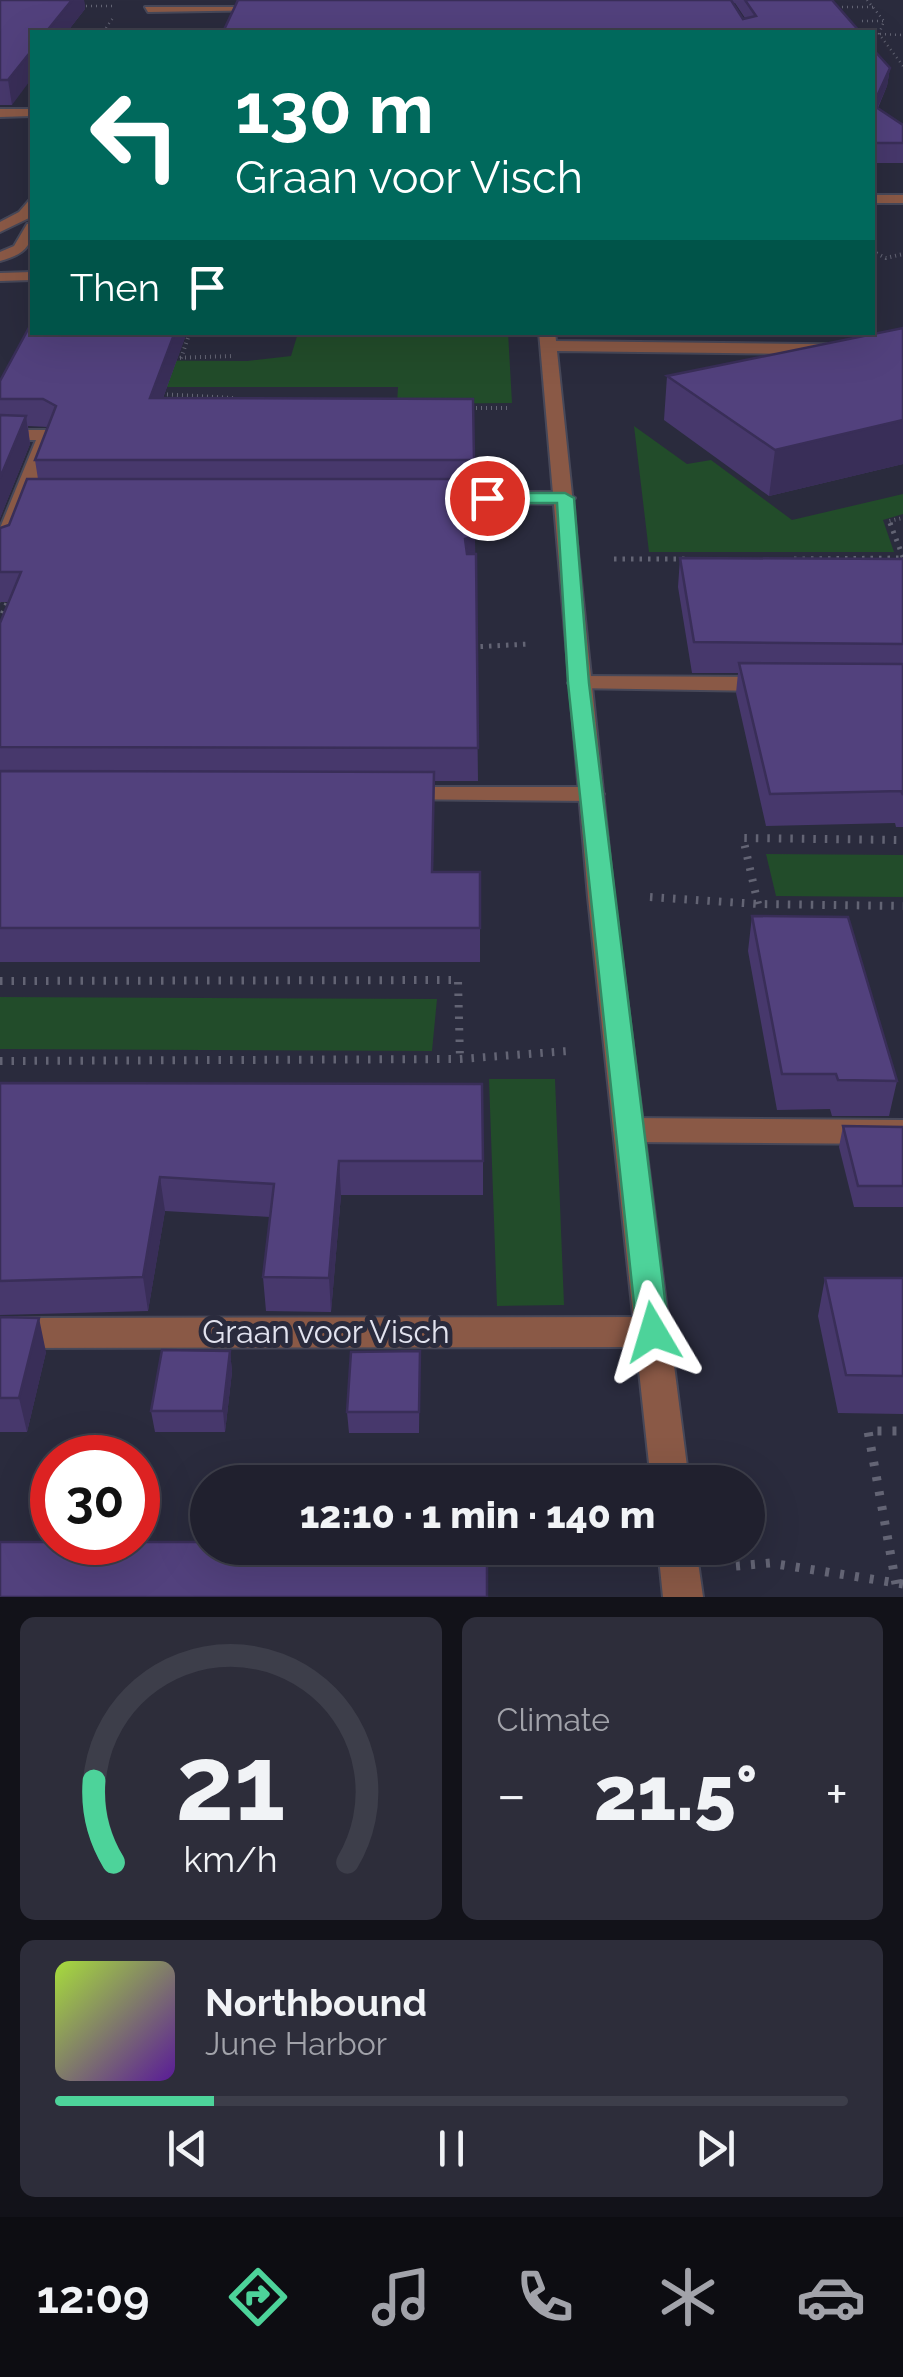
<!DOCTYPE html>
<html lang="en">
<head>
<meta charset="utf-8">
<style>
	:root { --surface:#20202e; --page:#2d2d3a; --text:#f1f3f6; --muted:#a2a3aa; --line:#3d3e4a; --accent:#4dd39a }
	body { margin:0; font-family:Raleway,sans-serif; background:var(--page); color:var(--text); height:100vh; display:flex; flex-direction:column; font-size:38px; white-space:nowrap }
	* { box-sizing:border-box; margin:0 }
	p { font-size:32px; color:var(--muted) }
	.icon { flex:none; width:55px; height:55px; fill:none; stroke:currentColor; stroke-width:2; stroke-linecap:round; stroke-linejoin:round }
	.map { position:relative; height:1597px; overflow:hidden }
	.drawer { display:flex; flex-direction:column; gap:20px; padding:20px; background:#121219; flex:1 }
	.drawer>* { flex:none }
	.hud { position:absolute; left:30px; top:30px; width:845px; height:305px; border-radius:0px; box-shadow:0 10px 40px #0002,0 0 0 2px var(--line); background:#00695c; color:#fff; overflow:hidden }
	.speed { position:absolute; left:30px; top:1435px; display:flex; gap:20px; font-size:50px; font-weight:700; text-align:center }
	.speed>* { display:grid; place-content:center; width:130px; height:130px; border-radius:50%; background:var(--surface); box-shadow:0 10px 40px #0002,0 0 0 2px var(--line); line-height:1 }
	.speed .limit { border:15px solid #d22; background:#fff; color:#111 }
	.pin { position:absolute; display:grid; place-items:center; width:85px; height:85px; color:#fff; margin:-42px; border:5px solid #fff; border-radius:50%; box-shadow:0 2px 10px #0007 }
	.me { position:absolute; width:110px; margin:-55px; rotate:353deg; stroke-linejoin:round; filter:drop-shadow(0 0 8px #0008) }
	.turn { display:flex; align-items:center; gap:35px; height:210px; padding:0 40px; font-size:45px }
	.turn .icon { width:130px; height:130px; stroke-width:2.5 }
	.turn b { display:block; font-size:70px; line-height:85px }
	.then { display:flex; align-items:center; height:95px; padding:0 40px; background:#0003; gap:20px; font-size:38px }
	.big { font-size:75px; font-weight:800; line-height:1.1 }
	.drawer .card { flex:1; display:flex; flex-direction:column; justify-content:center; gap:15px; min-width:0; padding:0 35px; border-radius:15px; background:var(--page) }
	.drawer .dial { align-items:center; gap:0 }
	.dial svg { height:260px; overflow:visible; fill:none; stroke:var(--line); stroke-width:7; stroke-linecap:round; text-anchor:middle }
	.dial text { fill:var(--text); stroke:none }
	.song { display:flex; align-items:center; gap:30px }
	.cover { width:120px; height:120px; border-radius:15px; background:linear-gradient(135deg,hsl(80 70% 55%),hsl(270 70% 35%)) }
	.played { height:10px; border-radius:5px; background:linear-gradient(90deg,var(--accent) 20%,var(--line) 20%) }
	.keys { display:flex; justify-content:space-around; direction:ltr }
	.heat { display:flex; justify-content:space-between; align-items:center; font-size:55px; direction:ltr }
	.drawer .tiles { flex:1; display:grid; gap:20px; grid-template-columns:1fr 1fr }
	.card:last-child { grid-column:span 2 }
	.trip { position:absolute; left:190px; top:1465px; width:575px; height:100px; border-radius:50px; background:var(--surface); box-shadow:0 10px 40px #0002,0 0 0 2px var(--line); font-weight:800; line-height:100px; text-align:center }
	.tabs { display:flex; height:160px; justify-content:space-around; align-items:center; background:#0d0d12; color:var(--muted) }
	.tabs .icon { width:70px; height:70px }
	.tabs .current { color:var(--accent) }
	.tabs b { font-size:45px; color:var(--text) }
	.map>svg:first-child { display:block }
</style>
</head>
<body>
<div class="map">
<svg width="903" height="1597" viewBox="0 0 903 1597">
	<rect width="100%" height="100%" fill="#2a2b3d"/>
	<!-- green -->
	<path fill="#224c2a" d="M508,332l4,71 -115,1 1,-17h-386l13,-27 222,1 44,-5 7,-23z
		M634,426l53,38 24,-4 81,60 111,-26v20l-20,6 11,32h-245z
		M766,854l137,1v42l-127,-1z
		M0,997l437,2 -5,52 -432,-2z
		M489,1079h66l9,226 -67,1z"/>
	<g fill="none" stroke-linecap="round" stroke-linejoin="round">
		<defs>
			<path id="service" d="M0,109h32v7l-32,1z
				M0,430h47l9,5 -46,118 -10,6v-31l36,-88h-36z
				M440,492h125l10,6 -10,6 -132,-2v-8z
				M579,676l189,1 11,7 -11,7 -197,-3 -3,-5z
				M402,787h190l12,7 -12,7 -199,-2 -3,-5 3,-5z
				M629,1118l274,2v24l-274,-2 -11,-4 -5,-8 5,-8z
				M653,1317l12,5 6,10 -6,10 -12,5 -653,1v-30z"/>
			<path id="minor" d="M145,7h120l5,3 -122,2z
				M872,195h31v8h-31z
				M32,197l-3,21 -29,14v-10l19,-10z
				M32,223c2,24 -10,32 -32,38v-9l14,-6 13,-22z
				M32,272v8l-32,1v-8z
				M539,332h16l1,9 332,4 15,7v12l-18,-9 -328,-4 57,546 75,585h-38l-63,-585z
				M658,1548h38l7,49h-40z"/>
		</defs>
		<!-- service casing -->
		<use href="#service" stroke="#474859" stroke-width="4"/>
		<!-- minor casing -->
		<use href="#minor" stroke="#474859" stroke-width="4"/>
		<!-- path-far4 -->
		<path stroke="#636474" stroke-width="2.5" stroke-dasharray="1 4" stroke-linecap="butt" d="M867,0l17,21
			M76,6h38
			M832,7h41
			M862,21h22l-5,13 24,32
			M103,32l10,-14
			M880,34l23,1"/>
		<!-- path-far3 -->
		<path stroke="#636474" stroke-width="4" stroke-dasharray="1 4" stroke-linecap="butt" d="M872,251l14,7 17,-4
			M170,358l65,-2
			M181,358l9,-26
			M157,394l77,4
			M466,408h43
			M891,525l-2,-4 14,-3"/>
		<!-- path-far2 -->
		<path stroke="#636474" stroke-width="5" stroke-dasharray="2.5 6" stroke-linecap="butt" d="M890,523l13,34
			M614,559h73
			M794,559l109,-1
			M0,599l7,4 -7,16
			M472,647l58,-3"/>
		<!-- path-far1 -->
		<path stroke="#636474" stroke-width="8" stroke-dasharray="2.5 9" stroke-linecap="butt" d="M650,897l108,7 145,2
			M758,904l-15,-66 160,2
			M0,981l458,-1 2,79
			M0,1061l460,-2 108,-8"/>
		<!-- path -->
		<path stroke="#636474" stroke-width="9" stroke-dasharray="4 11" stroke-linecap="butt" d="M736,1566l34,-3 133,21
			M896,1584l-28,-153h35"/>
		<!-- service -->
		<use href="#service" fill="#8a5946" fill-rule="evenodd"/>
		<!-- minor -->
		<use href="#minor" fill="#8a5946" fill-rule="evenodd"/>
	</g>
	<!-- wall -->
	<path fill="#47386c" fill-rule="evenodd" d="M0,0h84l1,9 -18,23h-35l-20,73h-12z
		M238,0h594l28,32zM733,3h2l10,15 -2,1z
		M872,48l18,20 -3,18 -9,22 25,17v38h-31z
		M903,328v136l-134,32 -105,-76 3,-44z
		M187,332l-24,66 311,62 4,321h-44l-1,91h47v90h-480v-339l8,-21h-8v-74l9,-3 29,-46 -3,-19 13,-33 -20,-1 2,18 -30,74v-137z
		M680,558l223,1v268h-7l-1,-4 -129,3 -30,-133 2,-20h-46l-14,-86z
		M752,916l145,165 -8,35h-57l-2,-7 -53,1 -29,-159z
		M0,1083l483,78v34h-142l-10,117 -65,-1 -3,-34 7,-60 -105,-6 -17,100 -148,4z
		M843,1126l60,1v80h-49l-15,-60z
		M825,1278h78v136l-65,-1 -20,-97z
		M0,1317l46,35 -19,80h-27z
		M230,1351l2,21 -7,60h-70l-4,-21z
		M420,1351l-1,82h-70l-2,-21z"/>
	<!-- shaded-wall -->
	<path fill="#392e58" d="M72,0h12l1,9 -18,23h-21z
		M32,50v28l-20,27 -4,-25z
		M890,68l-3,18 -15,34 1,-15z
		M175,332h12l-34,93 -3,-27z
		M26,416l4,28 -30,74v-40z
		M903,420v44l-134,32 6,-46z
		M475,536v30l-10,2v-29z
		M339,1161l2,34 -10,117 -2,-34z
		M160,1177l5,34 -17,100 -5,-34z
		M39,1318l7,34 -19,80 -8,-34z
		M230,1351l2,21 -7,60 -2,-21z"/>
	<!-- building -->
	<path fill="#52417d" stroke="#392e58" stroke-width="2.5" d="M0,0h72l-26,32h-14v18l-24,30h-8z
		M238,0h493l12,19 13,-3 -11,-16h87l28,32h-637z
		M872,48l18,20 -17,37 30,20v18h-31z
		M32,322v10h143l-25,66 323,1 1,61h-439l21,-54 -13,-7h-43v-18z
		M903,328v92l-128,30 -108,-74z
		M0,415l26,1 -26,62z
		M27,479h448v57l-10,3 2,15h9l2,194 -478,-1v-124l21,-51h-21v-44l9,-3z
		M680,558l223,1v85l-209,-2z
		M739,663l164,1v131l-2,-4 -131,3z
		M0,771l434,1 -2,100h48v56h-480z
		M752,916l96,1 49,164 -59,-1 -2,-6h-54z
		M0,1083l482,1 1,77h-144l-10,117 -66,-1 11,-93 -114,-7 -17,100 -143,4z
		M843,1126l60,1v59h-45z
		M825,1278h78v98l-57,-1z
		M0,1317l39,1 -20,80h-19z
		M162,1350l68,1 -7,60h-72z
		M420,1351l-1,61h-72l4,-60z
		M0,1542h208v6h279v49h-487z"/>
	<!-- route -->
	<path fill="#4dd39a" stroke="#328964" stroke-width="2.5" d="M565,493l9,5 15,185 80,649 -5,9 -11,4 -12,-4 -4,-9 -69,-649 -11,-180h-70l-8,-5 8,-5z"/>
	<g text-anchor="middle" stroke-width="10" stroke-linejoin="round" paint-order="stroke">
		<!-- near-street labels -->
		<g font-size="32" fill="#e2e3ef" stroke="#2a2b3d">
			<text x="326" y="1343">Graan voor Visch</text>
		</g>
	</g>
</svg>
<div class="speed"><div class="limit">30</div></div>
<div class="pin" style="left:487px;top:498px;background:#d93025"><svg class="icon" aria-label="arrive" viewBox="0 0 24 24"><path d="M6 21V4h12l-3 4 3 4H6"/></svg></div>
<svg class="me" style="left:653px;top:1332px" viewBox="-20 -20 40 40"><path d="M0-17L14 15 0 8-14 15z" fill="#4dd39a" stroke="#fff" stroke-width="4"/></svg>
<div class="trip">12:10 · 1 min · 140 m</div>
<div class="hud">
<div class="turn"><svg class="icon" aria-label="left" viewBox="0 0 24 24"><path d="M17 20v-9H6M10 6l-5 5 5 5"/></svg><div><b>130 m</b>Graan voor Visch</div></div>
<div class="then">Then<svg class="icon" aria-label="arrive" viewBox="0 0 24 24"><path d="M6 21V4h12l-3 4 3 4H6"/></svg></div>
</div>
</div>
<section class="drawer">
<div class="tiles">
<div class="card dial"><svg viewBox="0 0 100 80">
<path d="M14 69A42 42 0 1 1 86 69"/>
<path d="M14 69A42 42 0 0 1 8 44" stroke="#4dd39a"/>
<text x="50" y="56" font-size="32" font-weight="700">21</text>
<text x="50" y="72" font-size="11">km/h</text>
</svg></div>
<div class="card"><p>Climate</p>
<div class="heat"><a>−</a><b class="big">21.5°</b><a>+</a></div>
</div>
<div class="card">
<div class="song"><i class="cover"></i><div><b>Northbound</b><p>June Harbor</p></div></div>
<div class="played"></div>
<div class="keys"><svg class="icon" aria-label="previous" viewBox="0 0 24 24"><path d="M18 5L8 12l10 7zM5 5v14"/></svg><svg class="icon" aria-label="pause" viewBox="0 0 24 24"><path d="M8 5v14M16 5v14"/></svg><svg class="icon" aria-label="next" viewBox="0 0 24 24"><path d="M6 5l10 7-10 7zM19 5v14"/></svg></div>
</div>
</div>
</section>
<nav class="tabs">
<b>12:09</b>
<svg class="icon current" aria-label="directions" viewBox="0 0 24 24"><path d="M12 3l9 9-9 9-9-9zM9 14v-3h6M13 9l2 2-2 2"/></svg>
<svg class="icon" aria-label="music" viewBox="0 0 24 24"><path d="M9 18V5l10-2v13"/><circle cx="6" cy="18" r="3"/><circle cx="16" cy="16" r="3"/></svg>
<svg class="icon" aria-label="phone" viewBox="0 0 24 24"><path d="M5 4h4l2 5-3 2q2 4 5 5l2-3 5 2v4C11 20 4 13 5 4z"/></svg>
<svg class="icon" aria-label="climate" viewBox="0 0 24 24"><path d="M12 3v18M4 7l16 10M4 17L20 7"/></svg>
<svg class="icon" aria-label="car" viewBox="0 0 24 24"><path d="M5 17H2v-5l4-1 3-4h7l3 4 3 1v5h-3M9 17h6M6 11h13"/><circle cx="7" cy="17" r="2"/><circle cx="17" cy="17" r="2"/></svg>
</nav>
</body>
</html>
